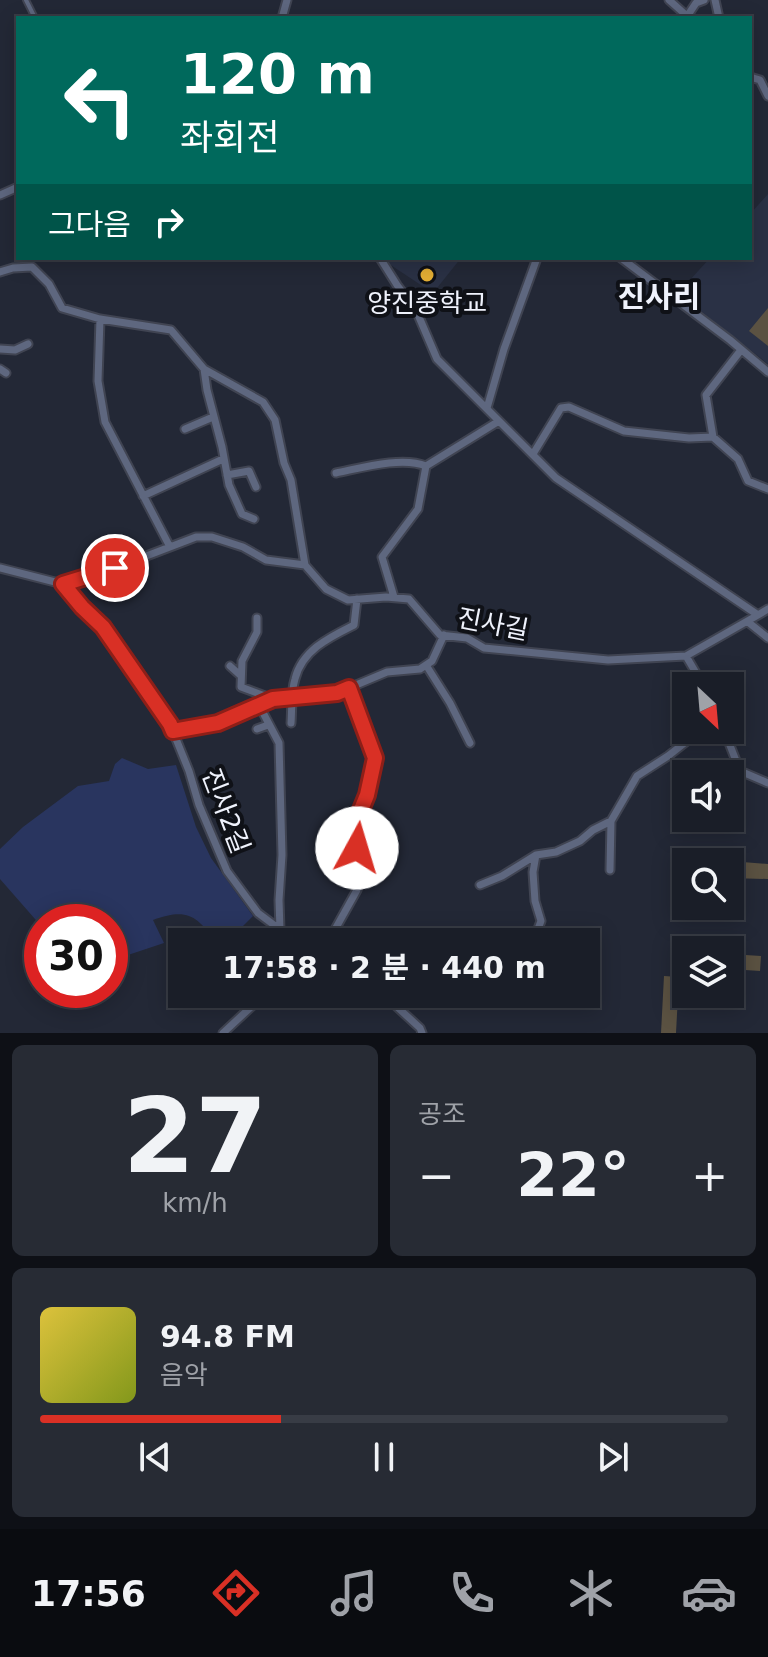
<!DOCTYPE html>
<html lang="ko">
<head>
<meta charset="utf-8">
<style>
	:root { --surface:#1a1e28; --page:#272b34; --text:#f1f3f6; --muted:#9fa2a8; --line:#383c45; --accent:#d93025 }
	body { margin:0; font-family:"DejaVu Sans","Noto Sans KR",sans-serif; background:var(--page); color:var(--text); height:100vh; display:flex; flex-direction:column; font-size:30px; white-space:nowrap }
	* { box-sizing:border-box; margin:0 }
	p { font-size:26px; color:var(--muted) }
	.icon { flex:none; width:44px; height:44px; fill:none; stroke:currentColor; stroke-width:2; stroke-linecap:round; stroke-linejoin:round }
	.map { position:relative; height:1033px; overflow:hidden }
	.drawer { display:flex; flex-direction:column; gap:12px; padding:12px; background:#0e1016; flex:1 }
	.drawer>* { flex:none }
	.top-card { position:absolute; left:16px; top:16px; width:736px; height:244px; border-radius:0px; box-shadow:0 4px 20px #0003,0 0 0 2px var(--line); background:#00695c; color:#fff; overflow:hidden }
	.needle { width:52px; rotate:154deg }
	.controls { position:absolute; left:672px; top:672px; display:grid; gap:16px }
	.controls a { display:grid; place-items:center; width:72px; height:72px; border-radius:0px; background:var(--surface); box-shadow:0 4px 20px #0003,0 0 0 2px var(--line); font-size:40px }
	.speed { position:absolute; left:24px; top:904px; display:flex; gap:16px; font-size:40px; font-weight:700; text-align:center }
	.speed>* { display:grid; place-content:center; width:104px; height:104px; border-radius:50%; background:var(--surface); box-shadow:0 4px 20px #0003,0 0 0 2px var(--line); line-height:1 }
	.speed .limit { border:12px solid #d22; background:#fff; color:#111 }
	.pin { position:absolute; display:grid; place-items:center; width:68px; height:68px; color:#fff; margin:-34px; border:4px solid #fff; border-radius:50%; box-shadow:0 2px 8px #0007 }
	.me { position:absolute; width:88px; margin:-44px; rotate:6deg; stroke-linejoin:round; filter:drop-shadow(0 0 6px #0008) }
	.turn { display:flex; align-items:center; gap:28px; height:168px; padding:0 32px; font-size:36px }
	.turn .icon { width:104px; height:104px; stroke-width:2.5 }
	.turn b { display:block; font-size:56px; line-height:68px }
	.then { display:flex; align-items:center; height:76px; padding:0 32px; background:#0003; gap:16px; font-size:30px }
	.big { font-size:60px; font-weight:700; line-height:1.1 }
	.drawer .widget { flex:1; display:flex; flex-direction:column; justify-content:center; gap:12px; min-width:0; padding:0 28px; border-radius:12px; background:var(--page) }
	.drawer .dial { align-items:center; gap:0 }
	.dial b { font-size:104px; line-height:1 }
	.song { display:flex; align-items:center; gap:24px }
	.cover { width:96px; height:96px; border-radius:12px; background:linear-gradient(135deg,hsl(50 70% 55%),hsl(70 70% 35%)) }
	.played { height:8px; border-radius:4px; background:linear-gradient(90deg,var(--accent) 35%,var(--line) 35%) }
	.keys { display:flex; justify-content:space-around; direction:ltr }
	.heat { display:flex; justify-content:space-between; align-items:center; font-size:44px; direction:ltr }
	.drawer .tiles { flex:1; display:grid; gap:12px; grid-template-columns:1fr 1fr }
	.widget:last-child { grid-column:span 2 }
	.trip { position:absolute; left:168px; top:928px; width:432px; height:80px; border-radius:0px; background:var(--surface); box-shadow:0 4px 20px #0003,0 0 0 2px var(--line); font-weight:700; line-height:80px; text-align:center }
	.tabs { display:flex; height:128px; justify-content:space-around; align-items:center; background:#0a0c10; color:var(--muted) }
	.tabs .icon { width:56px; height:56px }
	.tabs .active { color:var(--accent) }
	.tabs b { font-size:36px; color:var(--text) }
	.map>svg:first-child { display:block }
</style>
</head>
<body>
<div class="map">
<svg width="768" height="1033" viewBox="0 0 768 1033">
	<rect width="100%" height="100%" fill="#232836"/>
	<!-- built -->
	<path fill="#2a3145" d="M768,194v170l-90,-71 32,-35h40v-44z
		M380,258h81l-28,35z"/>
	<!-- green -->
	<path fill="#29355f" d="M122,758l26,11 28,-4 20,62 15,31 42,58 -26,26h-11c-20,-27 -29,-34 -63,-22l11,23 -54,18v-39h-68v5l-42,-48v-30l23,-22 55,-41 31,-5 6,-17z"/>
	<!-- building -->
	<path fill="#5b5242" d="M768,308v38l-19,-15z
		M730,861l38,3v15l-38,-1z
		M730,954l31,2 -1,15 -30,-2z
		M664,976l15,1 -3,56h-15z"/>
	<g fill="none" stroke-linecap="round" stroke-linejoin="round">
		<defs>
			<path id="service" d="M26,0l9,18"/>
			<path id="minor" d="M669,0l18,16
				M715,0l4,18
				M282,18l5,-18
				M686,18l10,-15 8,-3
				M750,77l10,3 8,16
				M0,195l18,-8
				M380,258l17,27 19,25 21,49 119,119 202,137 10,-6
				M621,258l109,82 38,32
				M0,272l13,-4 19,-1 17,17 13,24 38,11 71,11 33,39 59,33 12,18 9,43 7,17 14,85
				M100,319l-2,62 7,41 65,125
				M0,349l15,1 13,-6
				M0,369l6,4
				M204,369l3,21 15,57 7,38 13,29 12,5
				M487,408l17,-59 33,-91
				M185,429l28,-12
				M713,437l-7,-42 35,-45
				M533,454l28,-46 8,-1 55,24 65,7 24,-1 25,22 10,22 20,8
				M336,473c25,-5 66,-17 90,-7
				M227,475l22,-4 7,16
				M143,496l80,-37
				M0,568l63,16 52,-16 81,-31h16l31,10 23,13 39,5 21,24 22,11 38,-3 23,2 31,36 27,3 17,10 124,12 78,-4 72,-41
				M63,584l19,23 21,20 67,97 19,47 10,34 28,66 31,42 28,21 39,8
				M394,597l-12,-40 36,-48 8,-43 73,-45
				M257,618v14l-15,29 -1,26 32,12
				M748,622l20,16
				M686,656l10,17 8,6 4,7
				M426,665l24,38 20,40
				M230,666l10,9
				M259,705l20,38 3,112 -3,45 1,30
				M291,723c1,-13 0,-32 4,-44 7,-29 35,-42 59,-54l3,-26
				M257,729l11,-4
				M724,730l16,41 28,12
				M173,731l45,-8 55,-24 64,-6 50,-21 33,-3 12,-8 12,-26
				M610,870l1,-49 26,-45 31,-20 33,-26
				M480,885l22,-9 34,-21 20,-3 24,-11 13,-11 18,-9
				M328,942l29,-52 7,-22 -7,-20 -1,-26 11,-27 8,-37 -26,-70
				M533,942l8,-21 -6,-20 -2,-29 3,-17
				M383,994l37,34 2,5
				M223,1033l42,-39"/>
		</defs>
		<!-- service casing -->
		<use href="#service" stroke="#404452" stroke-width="8"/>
		<!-- minor casing -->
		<use href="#minor" stroke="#404452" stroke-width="11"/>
		<!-- service -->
		<use href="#service" stroke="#5e677f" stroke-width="4"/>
		<!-- minor -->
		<use href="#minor" stroke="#5e677f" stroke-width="7"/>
	</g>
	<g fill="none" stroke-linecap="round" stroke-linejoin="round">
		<defs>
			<path id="route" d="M115,568l-52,16 19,23 21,20 67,97 3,7 45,-8 55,-24 64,-6 12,-5 26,70 -8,37 -11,27 1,26"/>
		</defs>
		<!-- route casing -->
		<use href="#route" stroke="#8d1f18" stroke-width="20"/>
		<!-- route -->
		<use href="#route" stroke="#d93025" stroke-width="14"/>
	</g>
	<!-- markers -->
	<circle fill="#e3ae34" stroke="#0f1117" stroke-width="3" cx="427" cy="275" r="8"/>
	<g text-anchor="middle" stroke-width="8" stroke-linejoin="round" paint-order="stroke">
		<!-- poi labels -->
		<g font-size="26" fill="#eff2fc" stroke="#0f1117">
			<text x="427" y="312">양진중학교</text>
		</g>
		<!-- street labels -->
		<g font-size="26" fill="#eff2fc" stroke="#0f1117">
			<text transform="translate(493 624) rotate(11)" y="9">진사길</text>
			<text transform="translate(226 811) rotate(69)" y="9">진사2길</text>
		</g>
		<!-- quarter labels -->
		<g font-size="30" font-weight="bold" fill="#eff2fc" stroke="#0f1117">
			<text x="659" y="307">진사리</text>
		</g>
	</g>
</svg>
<div class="controls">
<a><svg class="needle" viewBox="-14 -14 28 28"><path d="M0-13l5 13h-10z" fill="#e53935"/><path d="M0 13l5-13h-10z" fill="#9fa2a8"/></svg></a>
<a><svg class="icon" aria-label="sound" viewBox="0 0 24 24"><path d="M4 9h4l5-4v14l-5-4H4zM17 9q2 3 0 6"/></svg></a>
<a><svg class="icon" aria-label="search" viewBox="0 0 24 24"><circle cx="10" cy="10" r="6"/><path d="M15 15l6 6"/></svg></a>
<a><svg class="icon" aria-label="layers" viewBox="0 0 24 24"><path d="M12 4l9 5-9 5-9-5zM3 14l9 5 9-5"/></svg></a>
</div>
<div class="speed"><div class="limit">30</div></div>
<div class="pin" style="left:115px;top:568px;background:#d93025"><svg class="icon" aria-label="arrive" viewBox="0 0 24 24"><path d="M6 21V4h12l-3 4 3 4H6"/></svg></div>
<svg class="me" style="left:357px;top:848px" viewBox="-20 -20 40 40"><circle r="19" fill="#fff"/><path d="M0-13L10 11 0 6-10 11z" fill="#d93025"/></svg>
<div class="trip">17:58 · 2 분 · 440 m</div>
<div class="top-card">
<div class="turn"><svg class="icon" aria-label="left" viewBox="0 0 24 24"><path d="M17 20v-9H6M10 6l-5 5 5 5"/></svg><div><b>120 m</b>좌회전</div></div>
<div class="then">그다음<svg class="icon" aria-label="right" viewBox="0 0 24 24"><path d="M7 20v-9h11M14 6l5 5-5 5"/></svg></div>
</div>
</div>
<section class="drawer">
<div class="tiles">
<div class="widget dial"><b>27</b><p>km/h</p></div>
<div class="widget"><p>공조</p>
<div class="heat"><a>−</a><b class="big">22°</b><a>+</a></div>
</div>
<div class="widget">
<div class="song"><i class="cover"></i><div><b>94.8 FM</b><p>음악</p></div></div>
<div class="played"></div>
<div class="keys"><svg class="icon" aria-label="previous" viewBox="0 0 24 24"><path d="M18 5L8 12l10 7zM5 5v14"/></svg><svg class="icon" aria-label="pause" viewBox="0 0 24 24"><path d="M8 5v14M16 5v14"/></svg><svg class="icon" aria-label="next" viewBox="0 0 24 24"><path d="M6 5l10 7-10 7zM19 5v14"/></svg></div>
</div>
</div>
</section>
<nav class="tabs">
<b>17:56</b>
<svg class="icon active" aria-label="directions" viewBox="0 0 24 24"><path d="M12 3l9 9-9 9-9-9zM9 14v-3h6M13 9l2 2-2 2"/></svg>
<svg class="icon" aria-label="music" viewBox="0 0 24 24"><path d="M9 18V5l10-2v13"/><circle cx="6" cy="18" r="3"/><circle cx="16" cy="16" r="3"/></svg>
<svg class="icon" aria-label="phone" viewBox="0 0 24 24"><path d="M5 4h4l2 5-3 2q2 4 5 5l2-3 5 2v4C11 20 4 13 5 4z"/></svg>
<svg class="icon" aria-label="climate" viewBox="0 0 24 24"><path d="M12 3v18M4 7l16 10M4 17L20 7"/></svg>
<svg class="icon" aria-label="car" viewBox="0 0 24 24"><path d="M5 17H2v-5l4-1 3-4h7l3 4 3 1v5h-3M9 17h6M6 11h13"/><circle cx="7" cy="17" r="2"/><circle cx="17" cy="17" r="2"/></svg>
</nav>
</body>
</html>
